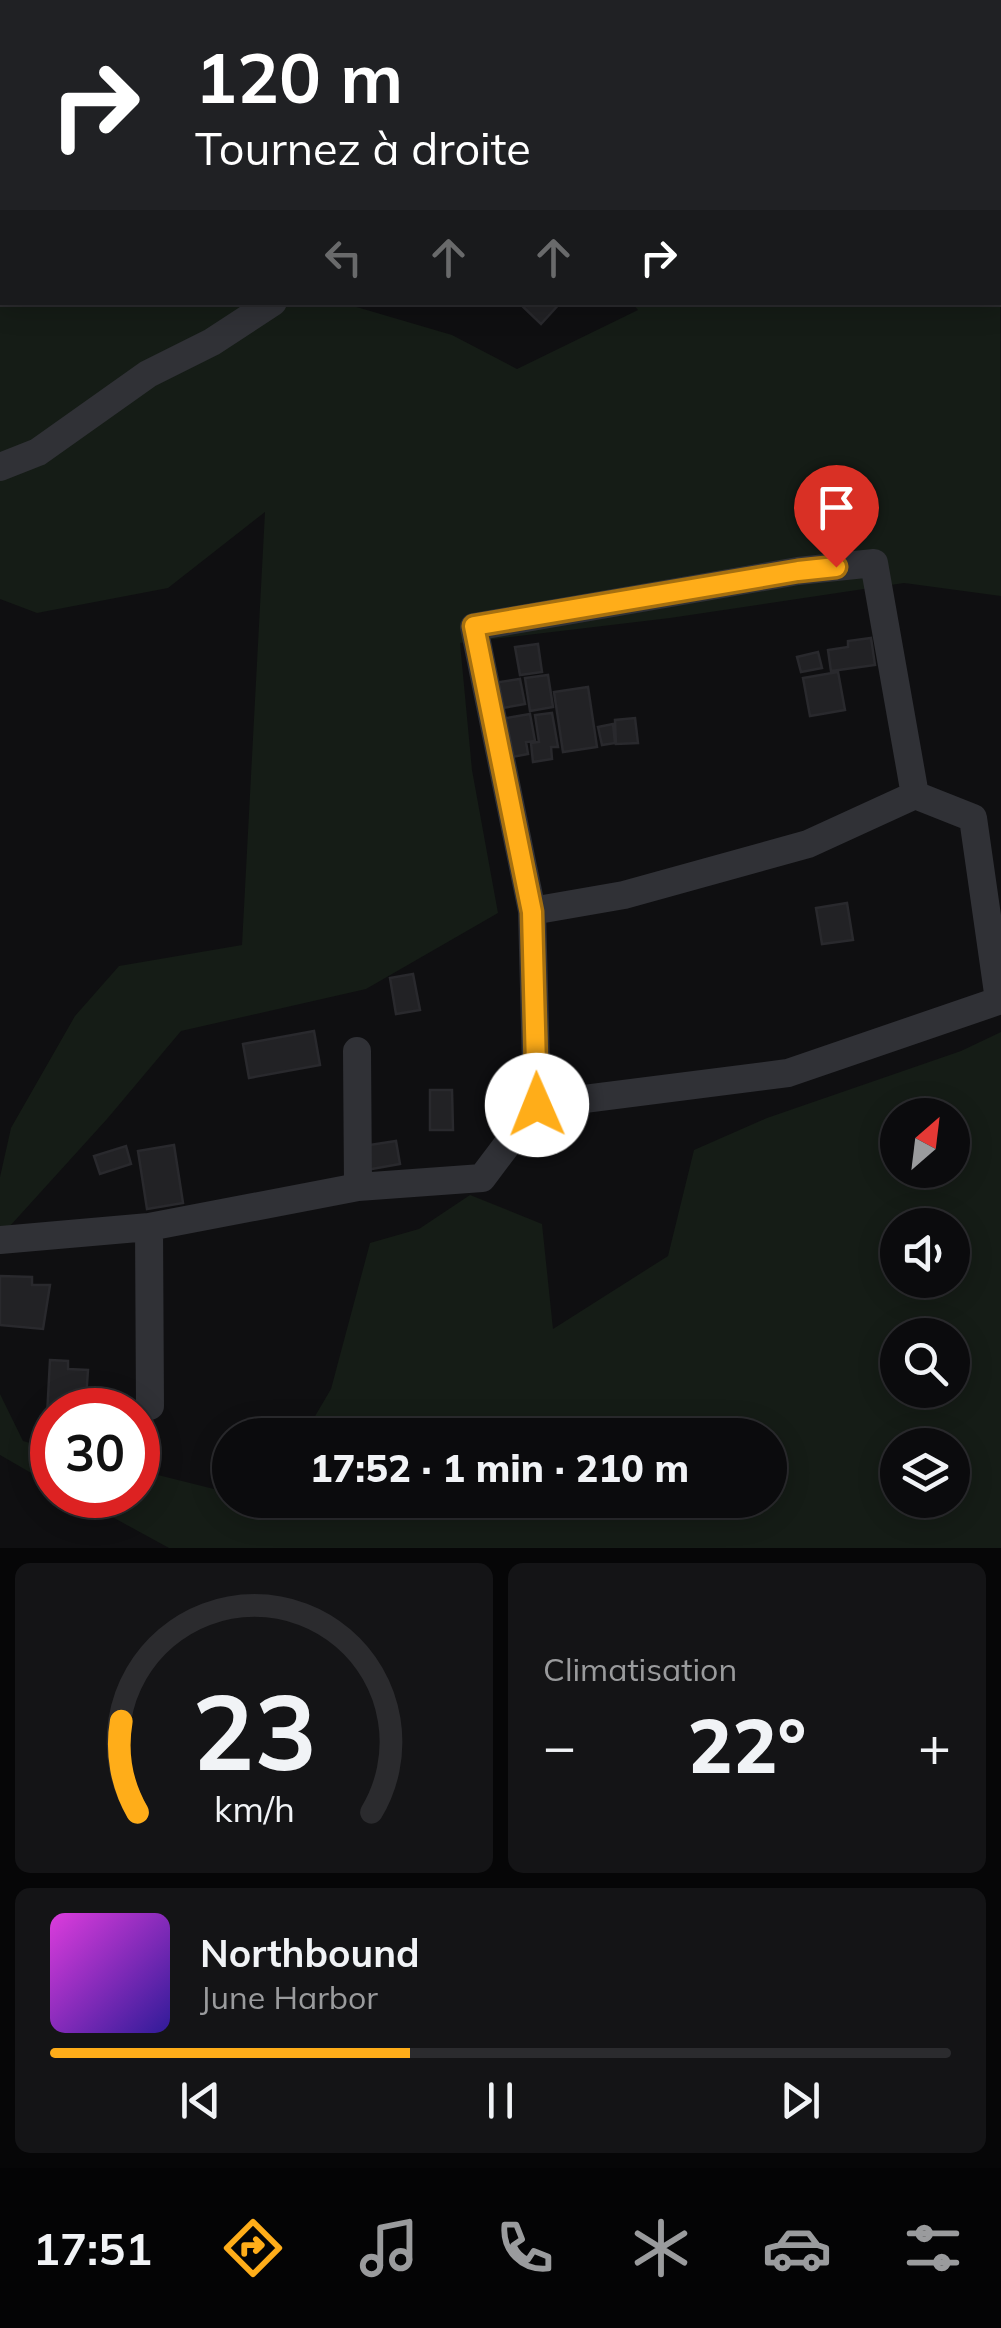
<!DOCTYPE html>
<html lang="fr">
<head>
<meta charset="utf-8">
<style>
	:root { --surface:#0b0b0d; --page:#141416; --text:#f1f3f6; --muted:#9a9b9d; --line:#2b2b2e; --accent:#ffad19 }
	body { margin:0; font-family:Mulish,sans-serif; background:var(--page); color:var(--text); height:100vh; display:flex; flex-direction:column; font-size:38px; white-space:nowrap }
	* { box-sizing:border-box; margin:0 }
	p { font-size:32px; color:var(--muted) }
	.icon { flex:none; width:55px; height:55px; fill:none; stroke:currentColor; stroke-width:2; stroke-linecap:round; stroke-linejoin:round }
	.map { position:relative; height:1548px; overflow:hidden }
	.side { display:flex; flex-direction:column; gap:15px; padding:15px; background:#060607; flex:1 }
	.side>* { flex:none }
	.guide { position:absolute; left:0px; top:0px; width:1002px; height:305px; box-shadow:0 5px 25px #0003,0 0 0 2px var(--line); background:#202124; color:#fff; overflow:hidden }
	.needle { width:65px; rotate:28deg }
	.tools { position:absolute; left:880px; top:1098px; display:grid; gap:20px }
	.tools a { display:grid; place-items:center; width:90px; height:90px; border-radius:50%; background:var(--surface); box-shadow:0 5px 25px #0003,0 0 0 2px var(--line); font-size:50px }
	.speed { position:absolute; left:30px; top:1388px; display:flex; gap:20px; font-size:50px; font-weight:700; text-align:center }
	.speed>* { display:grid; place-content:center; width:130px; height:130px; border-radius:50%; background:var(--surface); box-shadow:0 5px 25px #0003,0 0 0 2px var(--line); line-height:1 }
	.speed .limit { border:15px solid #d22; background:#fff; color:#111 }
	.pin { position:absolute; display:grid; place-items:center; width:85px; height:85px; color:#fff; margin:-102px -42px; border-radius:50% 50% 50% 0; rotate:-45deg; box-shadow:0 0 10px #0007 }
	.pin .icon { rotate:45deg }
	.me { position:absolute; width:110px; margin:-55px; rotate:359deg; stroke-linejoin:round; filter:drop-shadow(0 0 8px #0008) }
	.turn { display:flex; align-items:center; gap:35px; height:210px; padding:0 30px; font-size:45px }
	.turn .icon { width:130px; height:130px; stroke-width:2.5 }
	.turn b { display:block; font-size:70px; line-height:85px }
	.lanes { display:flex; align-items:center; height:95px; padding:0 30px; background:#0003; justify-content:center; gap:50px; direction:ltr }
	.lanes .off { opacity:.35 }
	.big { font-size:75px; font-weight:800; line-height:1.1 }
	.side .widget { flex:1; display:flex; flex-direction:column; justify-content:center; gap:15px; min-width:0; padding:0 35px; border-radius:15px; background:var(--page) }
	.side .dial { align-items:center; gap:0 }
	.dial svg { height:260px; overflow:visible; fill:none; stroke:var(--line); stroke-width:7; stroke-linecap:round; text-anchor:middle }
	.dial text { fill:var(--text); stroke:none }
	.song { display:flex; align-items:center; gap:30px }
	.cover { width:120px; height:120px; border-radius:15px; background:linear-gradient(135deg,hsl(300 70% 55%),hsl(250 70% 35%)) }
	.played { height:10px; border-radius:5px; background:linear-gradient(90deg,var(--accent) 40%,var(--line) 40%) }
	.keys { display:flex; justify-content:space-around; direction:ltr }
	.heat { display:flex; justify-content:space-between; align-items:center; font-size:55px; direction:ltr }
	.side .tiles { flex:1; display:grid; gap:15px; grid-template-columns:1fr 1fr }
	.widget:last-child { grid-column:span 2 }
	.trip { position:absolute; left:212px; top:1418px; width:575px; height:100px; border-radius:50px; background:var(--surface); box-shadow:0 5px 25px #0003,0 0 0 2px var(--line); font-weight:800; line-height:100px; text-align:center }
	.tabs { display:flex; height:160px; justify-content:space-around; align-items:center; background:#040405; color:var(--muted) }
	.tabs .icon { width:70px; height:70px }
	.tabs .on { color:var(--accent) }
	.tabs b { font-size:45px; color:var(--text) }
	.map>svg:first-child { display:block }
</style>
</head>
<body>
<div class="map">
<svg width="1001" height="1548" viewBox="0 0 1001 1548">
	<rect width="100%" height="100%" fill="#0f0f11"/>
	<!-- green -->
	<path fill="#151c16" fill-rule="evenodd" d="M172,0h321l-2,2h-327z
		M2,54v248l341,1 109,32 65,34 121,-59 -6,-7 368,-1v-93l1,387 -97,-13 -234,35 -210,25 12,127 26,143 -132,76 -185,42 -74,88 -107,118v-60l11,-49 64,-112 44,-50 123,-21 23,-433 -97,76 -131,25 -37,-14v-544z
		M1001,1032v516h-832l-97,-53h66v-25l92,23v7h540v-65h-466l27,-46 39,-146 49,-14 51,-34 72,29 11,105 115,-73 26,-106 73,-32 194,-67zM952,1115v55h-54v-55zM952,1225v55h-54v-55zM952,1335v55h-54v-55zM952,1445v55h-54v-55z
		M0,1394l23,47 29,8v36l-52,-30z"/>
	<!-- building -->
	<path fill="#222225" stroke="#29292d" stroke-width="2.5" d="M518,302h43l-20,22z
		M871,638l4,27 -44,6 -3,-21 20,-3v-6z
		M538,644l4,28 -22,3 -5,-28z
		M818,652l4,16 -21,4 -4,-15z
		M838,672l7,38 -35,6 -7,-38z
		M548,675l5,32 -23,4 -5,-33z
		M520,679l5,25 -28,5 -4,-26z
		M588,687l9,60 -34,5 -9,-60z
		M552,713l6,34h-7l1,12 -19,3 -2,-19 8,-1 -4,-27z
		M530,714l5,27 -9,1 2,12 -26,5 -7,-39z
		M635,718l3,25 -22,1 -1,-24z
		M613,724l2,19 -13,2 -4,-18z
		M847,903l6,37 -31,4 -6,-36z
		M413,974l7,36 -24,4 -6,-36z
		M314,1031l6,34 -71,13 -6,-34z
		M430,1090h22l1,40h-23z
		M396,1141l4,23 -34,6 -3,-24z
		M174,1145l9,58 -36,6 -9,-58z
		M126,1146l5,18 -31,10 -6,-18z
		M0,1276l32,1v8h18l-7,44 -43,-4z
		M50,1360l18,1v8l20,1 -2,28 34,2 -1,10h-67v7l-5,-1z"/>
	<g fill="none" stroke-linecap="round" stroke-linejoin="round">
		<!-- minor -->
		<path stroke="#303136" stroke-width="28" d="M513,2l1,-2
			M0,467l38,-15 110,-78 64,-32 61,-40
			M532,911l92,-16 184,-51 107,-49 58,23 26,182
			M357,1051l1,136
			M537,1105l251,-32 213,-73
			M149,1227l1,179
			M0,1240l149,-13 209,-40 124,-9 55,-73 -5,-194 -58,-284 324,-56 76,-8 41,232"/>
	</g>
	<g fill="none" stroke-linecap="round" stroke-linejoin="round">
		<defs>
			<path id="route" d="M537,1105l-5,-193 -58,-286 324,-55 38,-4"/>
		</defs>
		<!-- route casing -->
		<use href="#route" stroke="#a67010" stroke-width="25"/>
		<!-- route -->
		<use href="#route" stroke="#ffad19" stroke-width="18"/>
	</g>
</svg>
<div class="tools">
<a><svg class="needle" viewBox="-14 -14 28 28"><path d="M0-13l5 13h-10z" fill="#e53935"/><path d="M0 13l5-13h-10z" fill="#9a9b9d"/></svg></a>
<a><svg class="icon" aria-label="sound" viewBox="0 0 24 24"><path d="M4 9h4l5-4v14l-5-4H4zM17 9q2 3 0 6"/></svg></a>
<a><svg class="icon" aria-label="search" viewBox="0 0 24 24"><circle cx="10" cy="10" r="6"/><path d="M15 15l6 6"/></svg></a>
<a><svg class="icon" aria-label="layers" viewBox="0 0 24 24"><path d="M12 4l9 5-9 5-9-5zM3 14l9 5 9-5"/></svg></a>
</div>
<div class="speed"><div class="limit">30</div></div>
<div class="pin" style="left:836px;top:567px;background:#d93025"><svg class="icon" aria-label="arrive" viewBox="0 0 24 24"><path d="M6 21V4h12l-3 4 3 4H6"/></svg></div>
<svg class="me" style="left:537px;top:1105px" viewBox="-20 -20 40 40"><circle r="19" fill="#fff"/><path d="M0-13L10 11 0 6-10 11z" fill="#ffad19"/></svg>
<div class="trip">17:52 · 1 min · 210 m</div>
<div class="guide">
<div class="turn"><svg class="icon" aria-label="right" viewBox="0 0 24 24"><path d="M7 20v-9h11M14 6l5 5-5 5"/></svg><div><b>120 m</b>Tournez à droite</div></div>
<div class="lanes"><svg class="icon off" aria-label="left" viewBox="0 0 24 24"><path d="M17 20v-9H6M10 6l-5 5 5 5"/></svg><svg class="icon off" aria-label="ahead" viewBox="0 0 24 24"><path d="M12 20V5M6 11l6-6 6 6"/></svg><svg class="icon off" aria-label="ahead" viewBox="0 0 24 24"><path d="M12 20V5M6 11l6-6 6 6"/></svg><svg class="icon" aria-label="right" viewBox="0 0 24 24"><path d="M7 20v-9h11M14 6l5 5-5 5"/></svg></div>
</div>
</div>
<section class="side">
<div class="tiles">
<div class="widget dial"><svg viewBox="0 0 100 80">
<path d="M14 69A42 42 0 1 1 86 69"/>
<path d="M14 69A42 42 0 0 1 9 41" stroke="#ffad19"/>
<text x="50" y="56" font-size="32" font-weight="700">23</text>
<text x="50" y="72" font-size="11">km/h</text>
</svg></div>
<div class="widget"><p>Climatisation</p>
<div class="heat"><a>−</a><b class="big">22°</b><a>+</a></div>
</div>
<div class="widget">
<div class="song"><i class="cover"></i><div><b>Northbound</b><p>June Harbor</p></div></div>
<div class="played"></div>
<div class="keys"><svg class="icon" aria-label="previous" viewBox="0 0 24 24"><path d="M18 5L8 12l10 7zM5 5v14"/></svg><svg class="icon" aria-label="pause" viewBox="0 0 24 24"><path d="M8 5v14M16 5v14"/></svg><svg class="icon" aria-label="next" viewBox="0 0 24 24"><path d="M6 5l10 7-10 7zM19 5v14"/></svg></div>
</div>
</div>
</section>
<nav class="tabs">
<b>17:51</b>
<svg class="icon on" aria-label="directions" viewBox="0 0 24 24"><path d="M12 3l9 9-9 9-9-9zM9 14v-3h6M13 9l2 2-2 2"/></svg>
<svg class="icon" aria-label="music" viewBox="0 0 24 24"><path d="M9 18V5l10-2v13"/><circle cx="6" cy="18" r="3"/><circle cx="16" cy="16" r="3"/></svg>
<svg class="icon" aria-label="phone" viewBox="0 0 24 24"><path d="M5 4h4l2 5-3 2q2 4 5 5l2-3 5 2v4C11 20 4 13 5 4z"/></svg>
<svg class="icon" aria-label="climate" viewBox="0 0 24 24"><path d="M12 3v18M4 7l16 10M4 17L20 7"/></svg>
<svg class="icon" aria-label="car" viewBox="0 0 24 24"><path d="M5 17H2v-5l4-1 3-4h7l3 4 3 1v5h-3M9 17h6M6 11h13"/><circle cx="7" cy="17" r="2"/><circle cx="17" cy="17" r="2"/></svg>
<svg class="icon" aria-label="filters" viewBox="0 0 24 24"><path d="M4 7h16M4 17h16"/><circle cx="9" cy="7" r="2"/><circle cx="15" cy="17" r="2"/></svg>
</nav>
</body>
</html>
